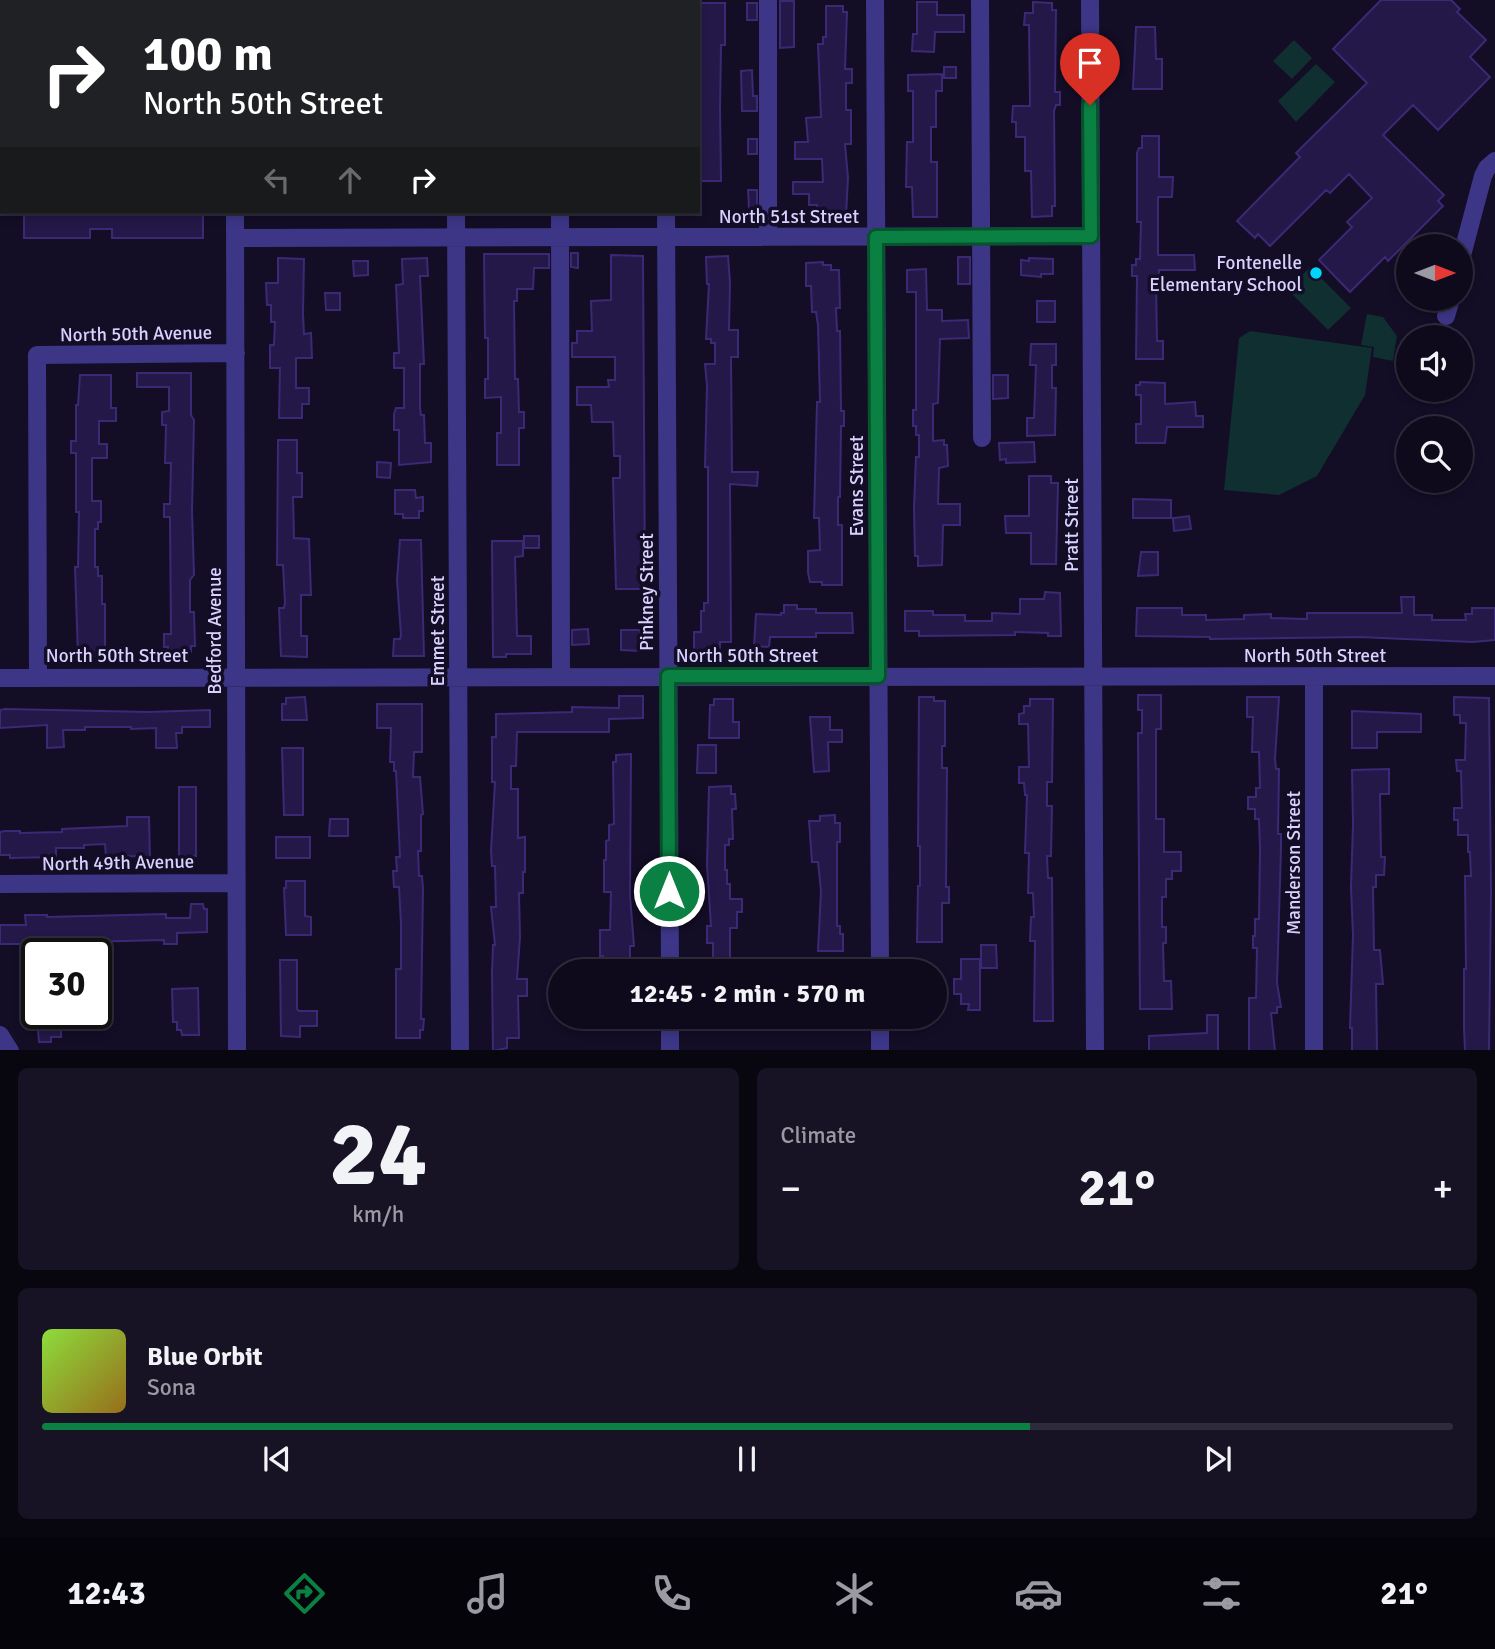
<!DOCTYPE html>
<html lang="en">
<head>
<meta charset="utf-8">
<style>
	:root { --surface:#0e0a1c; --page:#171325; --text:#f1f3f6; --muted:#9b9aa3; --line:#2e2b3b; --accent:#0b8043 }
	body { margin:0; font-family:Signika,sans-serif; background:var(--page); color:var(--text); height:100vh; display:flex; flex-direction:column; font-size:26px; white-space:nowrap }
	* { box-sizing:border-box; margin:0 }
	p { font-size:23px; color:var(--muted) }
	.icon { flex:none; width:38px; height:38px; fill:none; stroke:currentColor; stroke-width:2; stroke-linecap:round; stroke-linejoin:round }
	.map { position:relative; height:1050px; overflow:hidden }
	.sheet { display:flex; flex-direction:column; gap:18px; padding:18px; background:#08060f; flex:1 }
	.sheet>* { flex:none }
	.banner { position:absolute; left:0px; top:0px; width:700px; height:214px; box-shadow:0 4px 10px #0003,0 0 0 2px var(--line); background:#202124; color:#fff; overflow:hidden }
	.needle { width:46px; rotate:90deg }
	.buttons { position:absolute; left:1396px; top:234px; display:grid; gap:14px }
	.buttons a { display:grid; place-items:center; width:77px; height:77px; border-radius:50%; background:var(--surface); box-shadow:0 4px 10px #0003,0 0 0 2px var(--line); font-size:35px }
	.speed { position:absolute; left:21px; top:938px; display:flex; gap:14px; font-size:35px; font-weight:700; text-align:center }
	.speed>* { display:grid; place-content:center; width:91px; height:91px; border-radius:50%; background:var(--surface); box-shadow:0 4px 10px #0003,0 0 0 2px var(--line); line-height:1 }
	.speed .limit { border:4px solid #111; border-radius:10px; background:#fff; color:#111 }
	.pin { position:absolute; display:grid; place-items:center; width:60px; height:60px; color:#fff; margin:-72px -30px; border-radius:50% 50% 50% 0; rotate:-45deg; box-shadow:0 0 7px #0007 }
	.pin .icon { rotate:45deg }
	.me { position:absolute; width:77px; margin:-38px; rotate:0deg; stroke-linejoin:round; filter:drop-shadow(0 0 5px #0008) }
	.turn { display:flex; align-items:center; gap:24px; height:147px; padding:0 28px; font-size:32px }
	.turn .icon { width:91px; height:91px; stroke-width:2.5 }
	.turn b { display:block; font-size:49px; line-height:60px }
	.lanes { display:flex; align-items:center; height:66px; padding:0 28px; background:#0003; justify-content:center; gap:35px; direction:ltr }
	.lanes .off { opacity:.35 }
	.big { font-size:52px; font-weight:800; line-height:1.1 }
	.sheet .widget { flex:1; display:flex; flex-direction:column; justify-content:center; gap:10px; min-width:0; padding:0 24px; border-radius:10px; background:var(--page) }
	.sheet .dial { align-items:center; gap:0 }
	.dial b { font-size:91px; line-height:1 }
	.song { display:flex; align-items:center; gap:21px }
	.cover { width:84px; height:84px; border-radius:10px; background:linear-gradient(135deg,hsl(90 70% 55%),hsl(40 70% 35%)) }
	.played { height:7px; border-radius:4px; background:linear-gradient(90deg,var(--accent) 70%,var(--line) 70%) }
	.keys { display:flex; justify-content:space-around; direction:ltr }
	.heat { display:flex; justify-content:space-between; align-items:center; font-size:38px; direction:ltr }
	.sheet .tiles { flex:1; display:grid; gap:18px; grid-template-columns:1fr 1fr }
	.widget:last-child { grid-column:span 2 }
	.trip { position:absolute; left:548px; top:959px; width:399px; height:70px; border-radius:35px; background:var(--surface); box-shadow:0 4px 10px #0003,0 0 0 2px var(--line); font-weight:800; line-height:70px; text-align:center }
	.tabs { display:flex; height:112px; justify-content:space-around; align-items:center; background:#06040b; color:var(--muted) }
	.tabs .icon { width:49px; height:49px }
	.tabs .active { color:var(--accent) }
	.tabs b { font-size:32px; color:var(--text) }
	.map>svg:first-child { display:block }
</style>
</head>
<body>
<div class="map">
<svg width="1495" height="1051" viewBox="0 0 1495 1051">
	<rect width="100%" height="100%" fill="#130d26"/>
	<!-- green -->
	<path fill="#102f30" d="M1294,40l18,18 -20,21 -19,-18z
		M1316,64l19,18 -39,40 -18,-21z
		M1310,267l41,41 -23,22 -40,-40z
		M1367,314l16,3 14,19 -4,25 -20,-4 1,-10 -13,-2z
		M1250,331l122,17 -7,47 -48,81 -38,19 -55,-5 15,-152z"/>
	<!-- building -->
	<path fill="#241848" stroke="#3c2975" stroke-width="2" d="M1381,0h70l9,9 -3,3 29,28 -16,17 20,20 -52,53 -25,-25 -30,30 61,60 -6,6 5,5 -55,55 -3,-4 -35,35 -31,-32 33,-33 -5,-5 25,-24 -23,-24 -19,19 -4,-3 -56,56 -12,-12 -3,4 -18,-17 63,-64 -4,-4 71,-70 -34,-34z
		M780,1h14v46l-14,1z
		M917,2h20v13h27v17h-29l-1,20 -22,-1 1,-17h4z
		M1033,2l19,1v7h4l-1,82h5v13h-4l-2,6 1,95h-3v10l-20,1 -1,-46h-6v-34h-9v-15h-4l1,-16h17l-1,-81h-5l1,-12h8z
		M698,3h27v42h-4l-1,64 1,72h-23z
		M747,3h10v17h-10z
		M826,6h17v6h4l-2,57h7v14h-6v27h5v34h-6l3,34 -2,37 -29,1v-11h-8v-11h-16v-12h30l-1,-23h-27v-17h13l-2,-24 15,-1 -3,-73h5v-7h3z
		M1136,27h19l1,32h6v30h-29z
		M944,67h12v11h-12z
		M752,70l1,26h4v15h-15l-1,-40z
		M942,74v17h-6v36h-5v35h6v55h-24l-1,-30h-6l1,-45h6v-51h-5v-16z
		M1142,136h17v41h14l-1,20h-14v58h36l1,15h-36v12h-3l1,59h6v18h-27l1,-83h-5v-11h4v-6h4l1,-37h-4v-69l2,-5h3z
		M748,139h9v15h-9z
		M748,190h9v19h-8z
		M24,212h179v26h-91v-9h-22v9h-66z
		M571,253h7v15l-7,-1z
		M484,254h65v14h-15l-1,21h-16v12h-3l1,78h3l1,33h5v16h-5v37h-22v-32h4v-36l-16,1v-19h3v-41h-3z
		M611,255l32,1 2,333h-29l-3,-111h7v-22h-6l-1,-34h-21l-1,-17h-14v-18h32l-1,-7h7v-23h-43v-14h5v-12h15l-1,-30 20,-1z
		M728,256l2,27 -1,47h9v27h-7l1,115h26l-1,14 -27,-2 1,158h-11v8h-26v-18h7v-21h3v-8h4v-136h-3l2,-81 -2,-22h10v-21h-4v-4h-5l3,-55h-2l-1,-27z
		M958,257h12v27h-12z
		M278,258l26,1 -1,55 1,20 7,-1 1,25h-16v30h13v16h-7v14h-23l1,-50h-10v-23h4l1,-23h-4v-17h-4l-1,-22h12z
		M427,258l1,18h-8l4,88h-4v44l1,7h3l1,28h6v19l-32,3v-35h-5v-16l2,-6h8v-40h-10v-15h5l-3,-68 7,-1 -1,-25z
		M1029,258l24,1v15h-12v3l-20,-2v-15l8,1z
		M353,261h15v14l-14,1z
		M823,262v3h8v5h8l1,38h-4l1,23h3l1,80h3v15h-3l-1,71h-2v28h4v60h-20v-3h-12l-2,-9v-22l12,-1 -1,-32h-5l3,-116h3l-2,-77 -2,-13h-4l-1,-26h-5v-23z
		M926,269l1,41h15v11l26,-1 1,18 -29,1 -2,64 -5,1v37l11,-1v5h3l1,21 -9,2 -1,36h22v21h-17l-1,40 -24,1v-10h-3l-1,-48 2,-51h3v-22h-3v-9h-3v-16h3v-118h-9v-22z
		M325,293h15v17h-14z
		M1037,301h18v21h-18z
		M1031,344h25v21h-4v23h4l-1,47 -28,1v-18h7l2,-53h-6z
		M137,373h54v42l3,5 -2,91 2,64 -4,5v32h4l1,34h-4v6h-23v-5h-4v-13h7l-1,-117h-6v-13h6l1,-41h-6l1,-38h-4v-13l7,-1v-24h-32z
		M80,375h31v33h5v13h-17v23h8v14h-15v43h9v21h-3v7h-3v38h3v9h4v28h3v52h-27l-3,-89h3l1,-55h-3v-59h-5v-12h5v-36h2z
		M993,375h15v23l-15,1z
		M1140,382l25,1v21l30,-2 1,14h7v11h-36l-2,16h-29v-19h5v-29h-5v-10h4z
		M278,440h19v33h5v24h-9l1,41 15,1 2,56h-10v41h6v21l-26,-1 -2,-48h5l1,-5 -2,-38h-6z
		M1034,442l1,20 -29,1v-4l-6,1 -1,-17z
		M377,462l14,1 -1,15 -13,-1z
		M1029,476h22v7h7l-2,81h-25v-31h-25l-1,-17h24z
		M395,490h20l1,8 7,-1v14h-4v7h-16v-4h-8z
		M1133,499l38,1v18h-38z
		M1189,516l2,13 -17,2 -1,-13z
		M524,536h15v12h-15z
		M400,540h21l3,116h-31l1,-17h6l1,-4 -4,-55z
		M492,541h31v15l-8,1 2,79h14v18h-25v3h-13z
		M1141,552h17v23l-20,1z
		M1045,592l15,1 1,43h-13v-3l-33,-1v3l-96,1v-5h-14v-20h28v4h32v6h27v-8l28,1v-15h24z
		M1401,597h13v18h18v5h34l-1,-6h7v-6h23v32l-23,2 -112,-5 -150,2v-2l-74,-1 1,-28h45v7h24v5l38,-1v-4l27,-1v4l36,1v-6h95z
		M784,605h13v4h19v4h36l1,20h-37v4h-46l-1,10 -15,-1 2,-32 25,1v-2h3z
		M588,629l1,15 -17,1v-15z
		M621,630h19v21l-19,-1z
		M1138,695h23v34h-5v90h8v33h17v19h-9v8h-6v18h-4v30h4v16h-3l1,38h7l1,28h-32l-2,-276h4v-23h-4z
		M619,696h24v22l-34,1v13h-92l-1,34h-5v23h7v49l7,-1v35h-2v21h-4l1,44 -3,42h10v17h-9l1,42h-12v10l-14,3 -1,-78 1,-28h2l-4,-38h5l-1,-41h-3l-1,-15 4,-69h-3v-45h4v-23l76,-2v-5l47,1z
		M305,697l2,23h-25v-16h4v-6z
		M919,697h15v4h11v45h-3v22h5l-1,119h3v16h-7v39h-25l1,-56h2v-40h-2z
		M1247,697h32l-4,62 1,10h3l-1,65h3v14l-4,135 4,24h-4v6h-6l4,38h-26v-53h7l1,-50h-4v-12h2v-17h4l1,-70 -1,-30h-4v-10h-7v-12h8v-9h4l-1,-36h-7l1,-35h-6z
		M1454,697l35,1 2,194 -2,159h-24l-1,-23v-59h2l-1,-93h6l-1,-24h-2v-17h-10v-15h-4v-12h8l-1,-37h-4l-1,-11h9l1,-37h-6v-8h-6z
		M714,699h19v23h6v16h-30l1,-33h4z
		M1030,699h23l-1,83h-5v24h5l-1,50h-4l1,22h4l1,143h-19l1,-80h-5l1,-24h3l-1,-24h-5l1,-40h-4l2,-58h-2l-1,-12h-5v-16h10l-1,-43h-9v-10l5,-1v-7h6z
		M377,704h45v48h-8l-1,25h7l3,37 -2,1v36h-3l1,25h3l1,13 -2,130h3l-1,11h-3v8h-24v-69h5v-45l-2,-37h-5l-1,-16h4l-1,-14h4l-4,-86h-2v-9h-4l1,-34h-14z
		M5,709l143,3 62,-2v17h-28v6h-6l1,15h-21v-20l-25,1v-2h-46v3h-22l1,17 -17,1v-23l-47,3v-18z
		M1352,711l69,3v18h-44v16h-25z
		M810,717h20v13h12v12h-14l1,29 -15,1z
		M698,745h18v28h-19z
		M282,748h21v67h-19z
		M631,754l-1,142 4,50h-4v25h-27v-15h-3v-26h10l1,-38h-7v-32h2v-19l3,-1v-15l5,-1 -1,-62h3v-7z
		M1389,769v25h-9l1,63h4l-1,18h-8v12h-3l1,63h6l3,34h-7l1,67h-25v-23h-2l3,-93 -2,-48 2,-63 -1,-54z
		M731,786v8h4l1,15h-4l1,30h-4v6h-4v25h2v14h3v15h12v13h-5v16h-7v31h3v12h-20v-28h-6v-17h4l-4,-61 2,-78z
		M179,787h17v69h-17z
		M835,815v8h5v19h-3v84h3v8h3v17h-25l3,-60 -3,-29h-6l-3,-41h11v-5z
		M127,817h22l1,44h-12v-5l-32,1 -1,-13 -21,1v3h-28v9l-46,1v-3h-10v-23l5,-1h15v2l42,-1v-3l65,-3z
		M330,819h18v17h-19z
		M276,837h34v21h-34z
		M286,881h19v35l6,1v18h-25l-2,-47h2z
		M191,904h12l1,5h3v23l-30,1v11h-13v-4l-83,2v-4l-58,2v4h-23v-19h26l-1,-10h22v2l119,-3v4h24z
		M981,945h15l1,23h-16z
		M961,959h19v51h-12l1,-6h-8v-10h-7v-15h7z
		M280,960h17v49l2,2h18v15h-17v11l-19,-1z
		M23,986h14v20h-13z
		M198,988l1,47h-17l-1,-5h-4v-8h-4l-1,-33z
		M1207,1015h11v36h-69v-15l58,-3z
		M37,1017h24v20h-10v5h-12z
		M610,1017h22v13h-22z"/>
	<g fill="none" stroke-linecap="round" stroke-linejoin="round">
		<!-- minor -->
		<path stroke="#3d3687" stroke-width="18" d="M234,0v2
			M455,0v2
			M559,0v2
			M665,0v2
			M768,0v237
			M875,0l5,971
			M980,0l2,438
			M1090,0l5,1051
			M235,212l2,839
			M456,212l4,839
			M560,212l1,465
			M666,212l4,759
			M235,238l856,-2
			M1461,259l22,-83 4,-8 8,-7
			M1446,316l5,-17
			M1314,676v375
			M38,677l-1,-322 199,-2
			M0,678l1495,-2
			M0,884l236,-1
			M670,1017v34
			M880,1017v34
			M0,1035l10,16"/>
	</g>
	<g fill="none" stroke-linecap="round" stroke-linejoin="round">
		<defs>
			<path id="route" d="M669,891l-1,-215h210l-2,-439 215,-1 -1,-131"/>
		</defs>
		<!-- route casing -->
		<use href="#route" stroke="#07532c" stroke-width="18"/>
		<!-- route -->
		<use href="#route" stroke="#0b8043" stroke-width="12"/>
	</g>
	<!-- markers -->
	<circle fill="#00d6fd" stroke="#130d26" stroke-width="2.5" cx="1316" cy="273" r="7"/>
	<g text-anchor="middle" stroke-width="7" stroke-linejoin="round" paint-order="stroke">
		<!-- street labels -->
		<g font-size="19" fill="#d9d2ff" stroke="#130d26">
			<text x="789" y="223">North 51st Street</text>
			<text transform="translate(136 333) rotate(-1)" y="7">North 50th Avenue</text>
			<text transform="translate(856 486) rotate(-90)" y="7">Evans Street</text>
			<text transform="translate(1071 525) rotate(-90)" y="7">Pratt Street</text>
			<text transform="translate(646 592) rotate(-90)" y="7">Pinkney Street</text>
			<text transform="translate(214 631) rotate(-90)" y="7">Bedford Avenue</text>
			<text transform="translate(437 631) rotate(-90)" y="7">Emmet Street</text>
			<text x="117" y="662">North 50th Street</text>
			<text x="747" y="662">North 50th Street</text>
			<text x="1315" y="662">North 50th Street</text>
			<text transform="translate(118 862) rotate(-1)" y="7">North 49th Avenue</text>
			<text transform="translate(1293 863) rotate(-90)" y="7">Manderson Street</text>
		</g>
		<!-- poi labels -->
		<g font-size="19" fill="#d9d2ff" stroke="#130d26" text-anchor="end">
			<text x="1302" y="269">Fontenelle<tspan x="1302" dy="22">Elementary School</tspan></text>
		</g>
	</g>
</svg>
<div class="buttons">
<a><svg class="needle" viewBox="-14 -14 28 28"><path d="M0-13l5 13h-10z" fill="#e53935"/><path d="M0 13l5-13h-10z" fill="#9b9aa3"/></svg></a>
<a><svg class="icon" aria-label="sound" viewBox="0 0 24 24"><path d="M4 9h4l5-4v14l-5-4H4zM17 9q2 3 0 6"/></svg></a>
<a><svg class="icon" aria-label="search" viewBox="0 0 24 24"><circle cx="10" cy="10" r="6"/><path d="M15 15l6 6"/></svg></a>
</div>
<div class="speed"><div class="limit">30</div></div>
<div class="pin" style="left:1090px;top:105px;background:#d93025"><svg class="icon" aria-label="arrive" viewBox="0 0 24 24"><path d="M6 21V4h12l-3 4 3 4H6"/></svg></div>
<svg class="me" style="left:669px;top:891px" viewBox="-20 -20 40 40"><circle r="17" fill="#0b8043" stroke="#fff" stroke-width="3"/><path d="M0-11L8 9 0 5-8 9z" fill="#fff"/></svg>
<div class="trip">12:45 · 2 min · 570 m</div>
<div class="banner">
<div class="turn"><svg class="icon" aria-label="right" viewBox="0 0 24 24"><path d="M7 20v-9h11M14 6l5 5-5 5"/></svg><div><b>100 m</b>North 50th Street</div></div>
<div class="lanes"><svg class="icon off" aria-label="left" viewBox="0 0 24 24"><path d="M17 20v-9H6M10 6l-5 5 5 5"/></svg><svg class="icon off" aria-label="ahead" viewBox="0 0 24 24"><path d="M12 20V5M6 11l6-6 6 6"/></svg><svg class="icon" aria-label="right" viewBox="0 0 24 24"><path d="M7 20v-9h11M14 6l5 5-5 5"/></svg></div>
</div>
</div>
<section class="sheet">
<div class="tiles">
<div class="widget dial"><b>24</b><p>km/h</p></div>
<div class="widget"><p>Climate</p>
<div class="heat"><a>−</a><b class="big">21°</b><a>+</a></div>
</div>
<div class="widget">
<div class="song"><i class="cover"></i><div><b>Blue Orbit</b><p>Sona</p></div></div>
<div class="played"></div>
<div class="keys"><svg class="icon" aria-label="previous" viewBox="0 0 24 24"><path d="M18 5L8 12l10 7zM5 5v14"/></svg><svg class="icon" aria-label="pause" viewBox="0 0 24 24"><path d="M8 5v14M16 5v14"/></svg><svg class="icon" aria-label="next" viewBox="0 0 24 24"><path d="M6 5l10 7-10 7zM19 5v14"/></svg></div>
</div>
</div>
</section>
<nav class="tabs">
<b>12:43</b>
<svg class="icon active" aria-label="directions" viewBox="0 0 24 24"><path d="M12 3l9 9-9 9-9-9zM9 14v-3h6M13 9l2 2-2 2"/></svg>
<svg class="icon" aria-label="music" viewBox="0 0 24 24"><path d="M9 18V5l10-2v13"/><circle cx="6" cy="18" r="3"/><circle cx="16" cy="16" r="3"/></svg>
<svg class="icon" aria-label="phone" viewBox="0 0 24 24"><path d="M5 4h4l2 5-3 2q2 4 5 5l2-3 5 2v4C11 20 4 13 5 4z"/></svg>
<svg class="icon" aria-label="climate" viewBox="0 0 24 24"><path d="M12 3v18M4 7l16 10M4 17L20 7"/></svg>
<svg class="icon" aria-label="car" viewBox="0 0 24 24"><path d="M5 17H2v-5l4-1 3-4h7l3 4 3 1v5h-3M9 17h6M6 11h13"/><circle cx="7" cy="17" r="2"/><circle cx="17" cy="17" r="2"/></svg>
<svg class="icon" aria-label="filters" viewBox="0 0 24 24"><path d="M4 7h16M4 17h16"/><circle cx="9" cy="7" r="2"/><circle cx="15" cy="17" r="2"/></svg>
<b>21°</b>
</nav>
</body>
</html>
